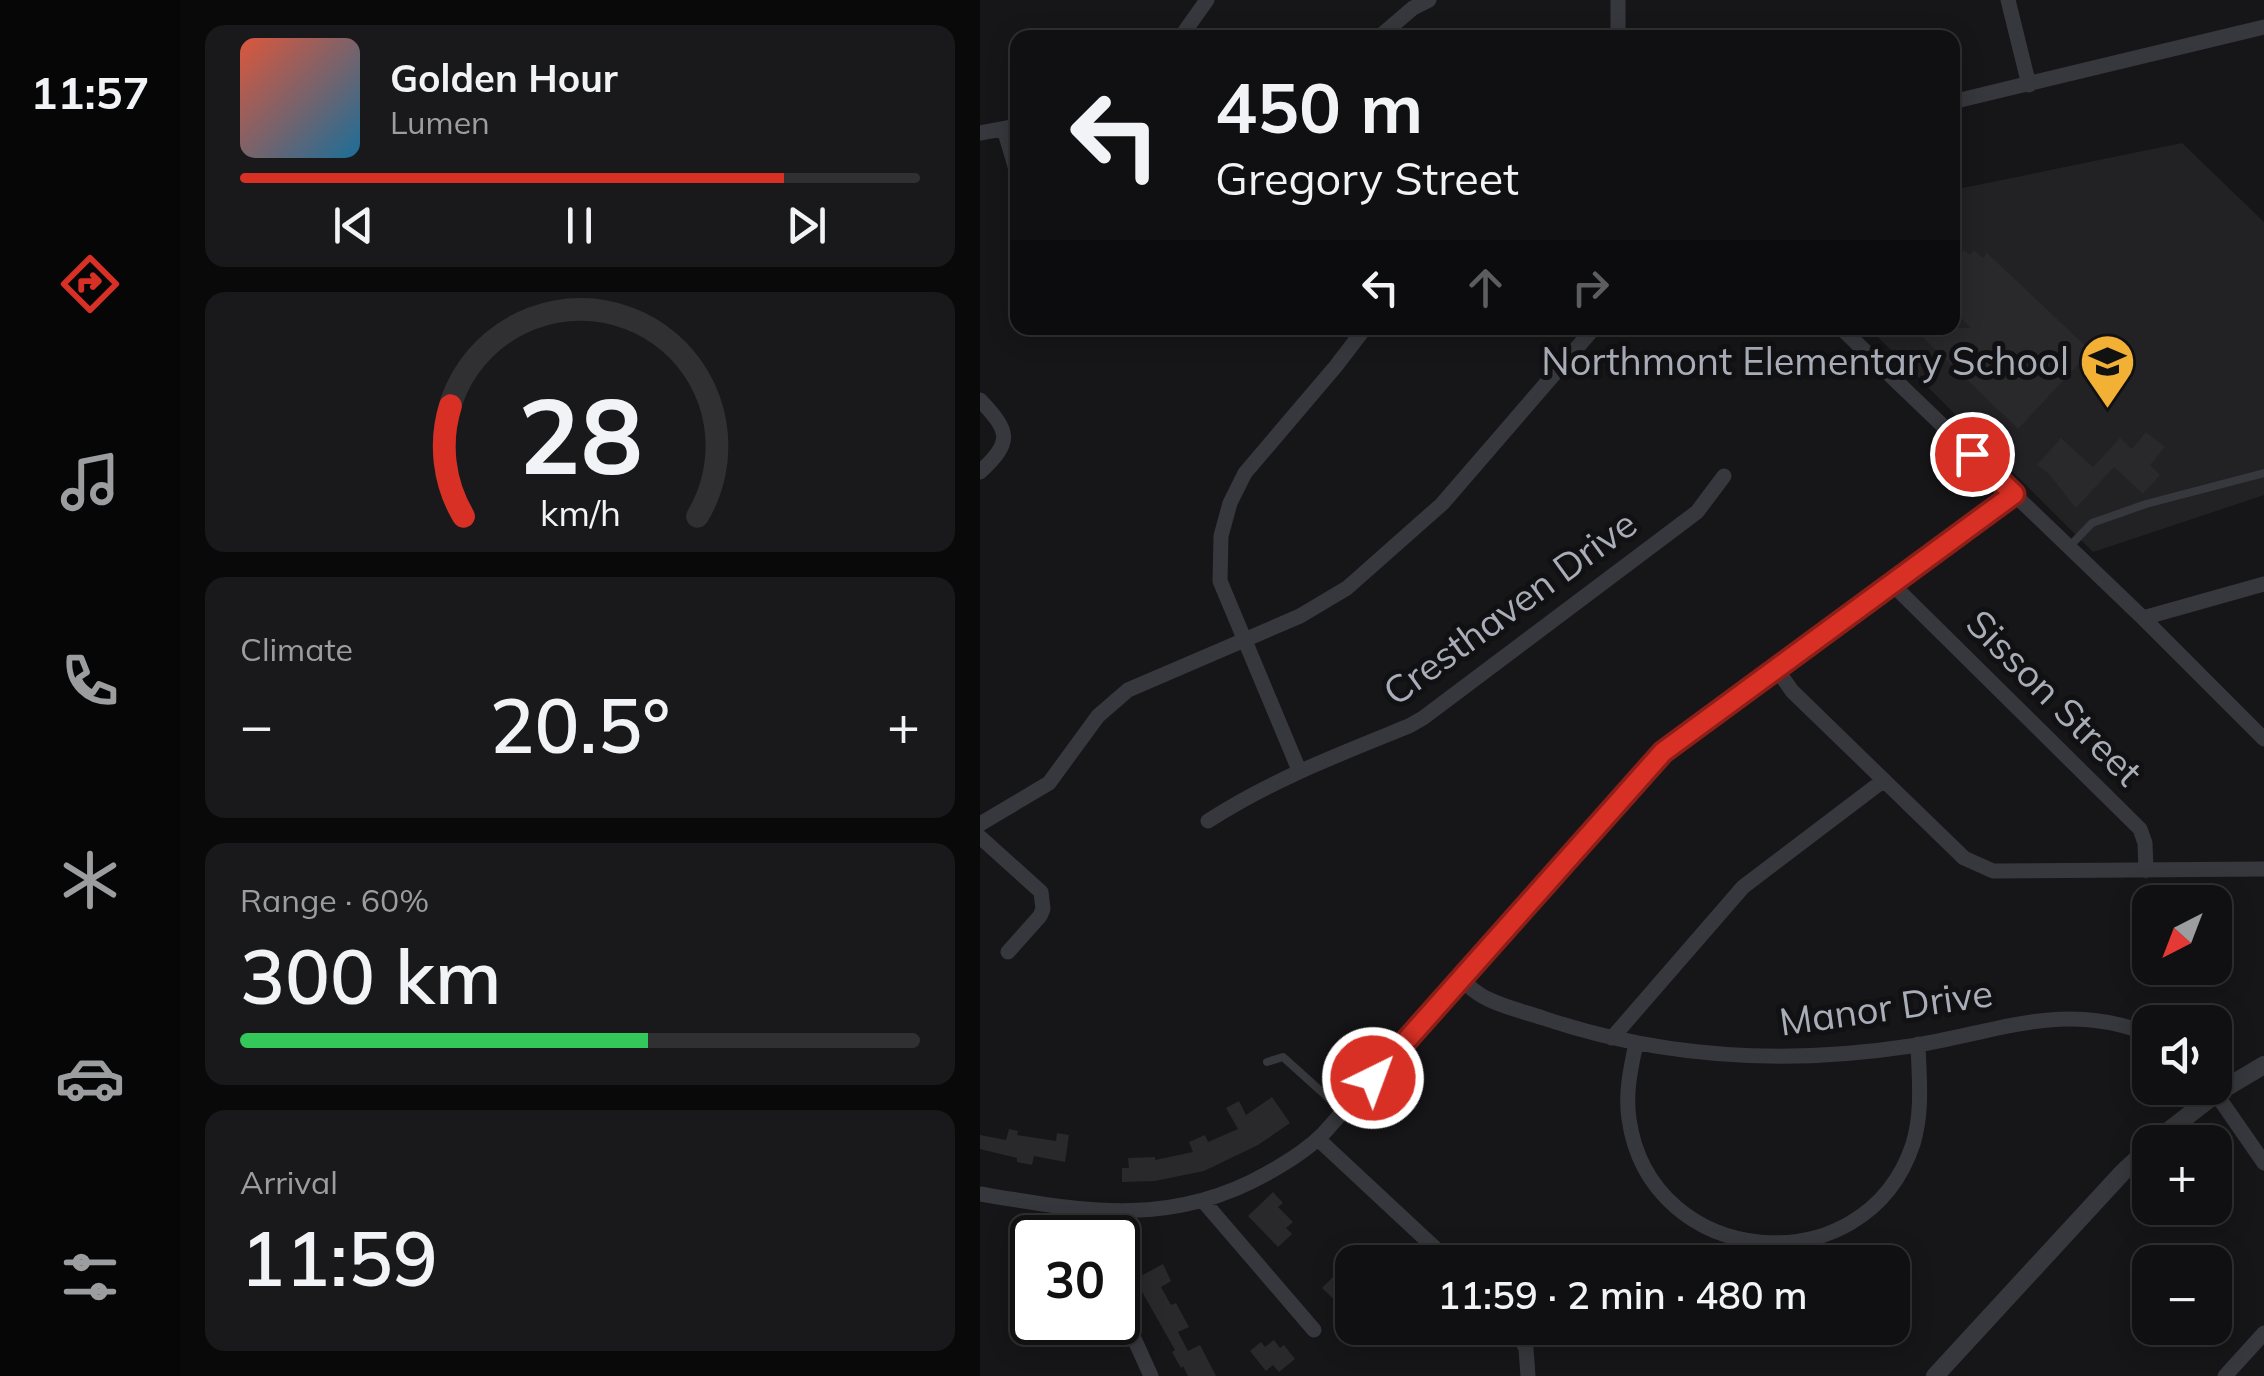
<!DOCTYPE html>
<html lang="en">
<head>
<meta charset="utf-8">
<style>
	:root { --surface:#101012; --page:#19191b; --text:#f1f3f6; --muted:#9c9d9f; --line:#303032; --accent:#d93025 }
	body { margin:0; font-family:Mulish,sans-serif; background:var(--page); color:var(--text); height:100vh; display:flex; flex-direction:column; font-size:38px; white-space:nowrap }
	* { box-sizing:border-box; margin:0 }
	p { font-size:32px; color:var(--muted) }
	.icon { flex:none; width:55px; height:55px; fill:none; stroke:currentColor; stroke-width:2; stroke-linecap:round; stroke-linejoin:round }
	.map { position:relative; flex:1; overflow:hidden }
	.details { display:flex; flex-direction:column; gap:25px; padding:25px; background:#09090a; width:800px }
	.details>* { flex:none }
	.guide { position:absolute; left:30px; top:30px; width:950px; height:305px; border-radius:20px; box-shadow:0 5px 25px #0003,0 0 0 2px var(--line); background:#101012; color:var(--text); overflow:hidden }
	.needle { width:65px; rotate:222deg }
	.controls { position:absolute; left:1152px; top:885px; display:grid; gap:20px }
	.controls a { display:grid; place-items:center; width:100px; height:100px; border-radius:20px; background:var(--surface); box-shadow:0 5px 25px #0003,0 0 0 2px var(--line); font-size:50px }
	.speed { position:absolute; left:30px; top:1215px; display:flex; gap:20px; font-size:50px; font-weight:700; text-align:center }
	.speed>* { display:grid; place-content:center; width:130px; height:130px; border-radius:50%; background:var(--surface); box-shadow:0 5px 25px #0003,0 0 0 2px var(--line); line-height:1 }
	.speed .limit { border:5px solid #111; border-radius:15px; background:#fff; color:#111 }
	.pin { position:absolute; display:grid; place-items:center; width:85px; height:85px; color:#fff; margin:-42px; border:5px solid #fff; border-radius:50%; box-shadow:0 2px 10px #0007 }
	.me { position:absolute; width:110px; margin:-55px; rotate:42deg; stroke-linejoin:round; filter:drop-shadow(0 0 8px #0008) }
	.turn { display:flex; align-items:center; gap:35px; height:210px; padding:0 40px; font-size:45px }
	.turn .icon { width:130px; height:130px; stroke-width:2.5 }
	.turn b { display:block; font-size:70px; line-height:85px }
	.lanes { display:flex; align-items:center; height:95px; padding:0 40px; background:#0003; justify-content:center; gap:50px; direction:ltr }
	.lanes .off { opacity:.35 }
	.big { font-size:75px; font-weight:600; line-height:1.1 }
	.details .widget { flex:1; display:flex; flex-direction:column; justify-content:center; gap:15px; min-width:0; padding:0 35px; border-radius:20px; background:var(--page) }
	.details .dial { align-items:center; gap:0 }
	.dial svg { height:260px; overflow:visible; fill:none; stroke:var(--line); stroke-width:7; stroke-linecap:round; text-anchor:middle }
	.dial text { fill:var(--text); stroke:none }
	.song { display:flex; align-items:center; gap:30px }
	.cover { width:120px; height:120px; border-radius:15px; background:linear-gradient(135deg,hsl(10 70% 55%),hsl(200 70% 35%)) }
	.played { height:10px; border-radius:5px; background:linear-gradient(90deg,var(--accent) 80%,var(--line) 80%) }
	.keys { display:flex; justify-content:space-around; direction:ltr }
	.heat { display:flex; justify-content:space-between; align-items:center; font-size:55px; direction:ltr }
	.charge { height:15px; border-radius:8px; background:linear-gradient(90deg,#34c759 60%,var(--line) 0) }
	.trip { position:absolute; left:355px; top:1245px; width:575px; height:100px; border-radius:20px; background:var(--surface); box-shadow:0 5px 25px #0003,0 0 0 2px var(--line); font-weight:600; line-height:100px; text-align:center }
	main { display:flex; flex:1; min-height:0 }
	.tabs { display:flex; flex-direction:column; width:180px; justify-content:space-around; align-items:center; background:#060607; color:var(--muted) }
	.tabs .icon { width:70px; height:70px }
	.tabs .active { color:var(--accent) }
	.tabs b { font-size:45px; color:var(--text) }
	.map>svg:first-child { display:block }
</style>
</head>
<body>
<main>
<nav class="tabs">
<b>11:57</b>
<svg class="icon active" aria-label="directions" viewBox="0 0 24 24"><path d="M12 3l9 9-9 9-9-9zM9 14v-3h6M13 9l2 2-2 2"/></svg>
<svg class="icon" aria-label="music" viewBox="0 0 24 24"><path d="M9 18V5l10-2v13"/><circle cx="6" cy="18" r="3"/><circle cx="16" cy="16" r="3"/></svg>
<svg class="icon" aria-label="phone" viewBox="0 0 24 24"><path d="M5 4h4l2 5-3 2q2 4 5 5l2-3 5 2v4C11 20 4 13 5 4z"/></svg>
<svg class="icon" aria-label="climate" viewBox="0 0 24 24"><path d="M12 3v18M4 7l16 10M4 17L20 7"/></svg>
<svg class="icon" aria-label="car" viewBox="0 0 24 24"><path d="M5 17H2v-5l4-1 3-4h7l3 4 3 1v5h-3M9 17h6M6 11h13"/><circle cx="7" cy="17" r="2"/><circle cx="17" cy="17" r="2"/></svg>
<svg class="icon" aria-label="filters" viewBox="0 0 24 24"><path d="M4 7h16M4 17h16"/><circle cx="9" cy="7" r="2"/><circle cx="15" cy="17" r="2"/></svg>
</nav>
<section class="details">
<div class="widget">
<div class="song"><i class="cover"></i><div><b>Golden Hour</b><p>Lumen</p></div></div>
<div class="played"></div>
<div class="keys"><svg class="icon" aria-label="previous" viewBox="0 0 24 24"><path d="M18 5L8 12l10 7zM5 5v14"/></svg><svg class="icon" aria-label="pause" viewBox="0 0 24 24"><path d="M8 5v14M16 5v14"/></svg><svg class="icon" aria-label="next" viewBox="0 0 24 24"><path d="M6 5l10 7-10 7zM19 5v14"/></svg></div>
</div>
<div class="widget dial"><svg viewBox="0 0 100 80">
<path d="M14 69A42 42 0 1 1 86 69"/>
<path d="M14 69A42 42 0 0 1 10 35" stroke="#d93025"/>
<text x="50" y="56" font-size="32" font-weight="700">28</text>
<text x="50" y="72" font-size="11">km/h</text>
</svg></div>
<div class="widget"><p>Climate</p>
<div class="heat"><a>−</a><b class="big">20.5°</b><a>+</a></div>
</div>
<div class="widget"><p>Range · 60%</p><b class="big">300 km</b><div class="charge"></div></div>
<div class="widget"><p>Arrival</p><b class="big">11:59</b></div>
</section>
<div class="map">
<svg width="1284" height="1376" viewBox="0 0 1284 1376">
	<rect width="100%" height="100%" fill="#161618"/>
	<!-- built -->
	<path fill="#222225" d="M1202,143l82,79v273l-171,57 -224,-224h83l1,-138z"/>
	<!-- building -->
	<path fill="#29292c" d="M984,250l6,5 4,-5 9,8 4,-5 104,98 -73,78 -105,-101h58l-19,-19v-46z
		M1166,432l19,15 -15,18 10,10 -17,19 -29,-27 -38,41 -27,-34 -12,-9 24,-27 32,29 27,-29 12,11z
		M292,1097l18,26 -32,22 -54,26 -49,10 -33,1v-14h7l-1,-10 27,-1v3l38,-8 -4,-10 16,-7 3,7 30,-13 -12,-21 13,-7 7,14z
		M29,1129l9,2 -1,4 39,6 1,-8 12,2 -4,27 -31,-6 -2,9 -15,-3v-4l-37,-9v-14l26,5z
		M293,1192l10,11 -5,4 15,15 -7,6 6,6 -14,13 -30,-31z
		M183,1264l8,17 -10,6 10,18 5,-2 13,24 -11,5 10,19 12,-6 16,31h-28l-5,-10 -2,2 -9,-16 3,-2 -38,-67 3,-1 -3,-4z
		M360,1270l12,12v18l-8,9 -22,-21z
		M294,1340l6,8 4,-3 11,14 -16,13 -6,-7 -7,6 -16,-20 11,-9 4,5z"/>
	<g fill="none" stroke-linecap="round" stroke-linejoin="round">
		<!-- service -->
		<path stroke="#37383d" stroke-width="8" d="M1088,548l24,-25 54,-19 118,-31
			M287,1062l16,-5 60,54"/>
		<!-- minor -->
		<path stroke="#37383d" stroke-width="15" d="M1028,0l21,85
			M200,38l27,-38
			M398,38l35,-30 16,-8
			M638,38v-38
			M972,102l312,-75
			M24,129l14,47
			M0,133l38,-7
			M861,328l302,290 121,121
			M0,400c30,32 33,41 0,72
			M911,583l249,246 5,14 1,28
			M1163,618l121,-34
			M796,668l16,23 172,167 29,13 271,-2
			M319,770l-79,-189 1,-45 9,-33 15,-30 91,-107 29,-38
			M228,821c63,-41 132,-67 201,-95l14,-8 274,-206 27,-36
			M0,824l69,-41 49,-67 30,-26 172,-74 47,-28 95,-84 152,-176
			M0,837l61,55 2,17 -3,7 -32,36
			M481,980c8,6 16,14 25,18 17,9 39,14 57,20 121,41 243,47 368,28 84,-13 155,-47 239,-11
			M632,1038l131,-151 141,-107
			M656,1043c-5,25 -11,49 -7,76 21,150 236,170 284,25 10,-33 6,-66 5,-100
			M1232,1088l52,75
			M338,1139l132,123
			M0,1194c103,17 190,34 286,-20 20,-11 40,-23 57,-40l340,-382 351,-258
			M224,1202l110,128
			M92,1209l14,29
			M138,1303l33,73
			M537,1328l9,21 2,27
			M1245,1376l39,-43"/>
		<!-- tertiary -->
		<path stroke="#37383d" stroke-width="18" d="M1174,1142l63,-49 47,-28
			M955,1376l188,-204 27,-25"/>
	</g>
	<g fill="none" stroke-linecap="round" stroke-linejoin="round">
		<defs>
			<path id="route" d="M393,1078l290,-326 351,-258 -42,-40"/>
		</defs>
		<!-- route casing -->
		<use href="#route" stroke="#8d1f18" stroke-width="25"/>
		<!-- route -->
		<use href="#route" stroke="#d93025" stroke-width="18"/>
	</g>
	<!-- icons -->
	<defs>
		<symbol id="school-pin" viewBox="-11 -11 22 30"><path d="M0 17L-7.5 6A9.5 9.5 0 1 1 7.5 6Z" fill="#f2b134" stroke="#111113"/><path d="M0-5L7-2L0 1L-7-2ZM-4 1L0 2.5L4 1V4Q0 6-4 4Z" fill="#111"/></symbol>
	</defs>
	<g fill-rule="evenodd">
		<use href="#school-pin" x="1096" y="330" width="63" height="86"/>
	</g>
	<g text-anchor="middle" stroke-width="10" stroke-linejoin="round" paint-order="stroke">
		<!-- poi labels -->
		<g font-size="38" fill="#a8adb8" stroke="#111113" text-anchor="end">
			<text x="1089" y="375">Northmont Elementary School</text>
		</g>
		<!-- street labels -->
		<g font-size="38" fill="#a8adb8" stroke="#111113">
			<text transform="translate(530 608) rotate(-36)" y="13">Cresthaven Drive</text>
			<text transform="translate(1074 698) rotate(45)" y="13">Sisson Street</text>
			<text transform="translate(906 1008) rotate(-8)" y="13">Manor Drive</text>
		</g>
	</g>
</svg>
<div class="controls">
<a><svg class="needle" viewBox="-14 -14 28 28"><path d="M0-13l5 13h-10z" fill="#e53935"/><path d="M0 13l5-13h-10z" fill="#9c9d9f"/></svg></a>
<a><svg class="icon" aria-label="sound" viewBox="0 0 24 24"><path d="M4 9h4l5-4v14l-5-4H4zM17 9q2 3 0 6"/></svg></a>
<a>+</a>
<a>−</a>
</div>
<div class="speed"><div class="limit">30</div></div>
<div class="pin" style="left:992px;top:454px;background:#d93025"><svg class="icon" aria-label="arrive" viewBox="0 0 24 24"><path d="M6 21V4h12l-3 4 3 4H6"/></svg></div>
<svg class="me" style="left:393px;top:1078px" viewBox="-20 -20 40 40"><circle r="17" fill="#d93025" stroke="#fff" stroke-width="3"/><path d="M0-11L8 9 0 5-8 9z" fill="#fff"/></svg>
<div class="trip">11:59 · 2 min · 480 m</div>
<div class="guide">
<div class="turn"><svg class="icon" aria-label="left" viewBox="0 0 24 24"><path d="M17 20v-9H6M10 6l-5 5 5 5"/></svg><div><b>450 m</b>Gregory Street</div></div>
<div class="lanes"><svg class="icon" aria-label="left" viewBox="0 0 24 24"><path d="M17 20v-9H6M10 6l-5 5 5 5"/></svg><svg class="icon off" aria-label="ahead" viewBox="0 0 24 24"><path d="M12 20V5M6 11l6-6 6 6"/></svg><svg class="icon off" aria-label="right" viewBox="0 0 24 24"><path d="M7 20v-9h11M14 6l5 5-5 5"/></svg></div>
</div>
</div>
</main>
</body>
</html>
